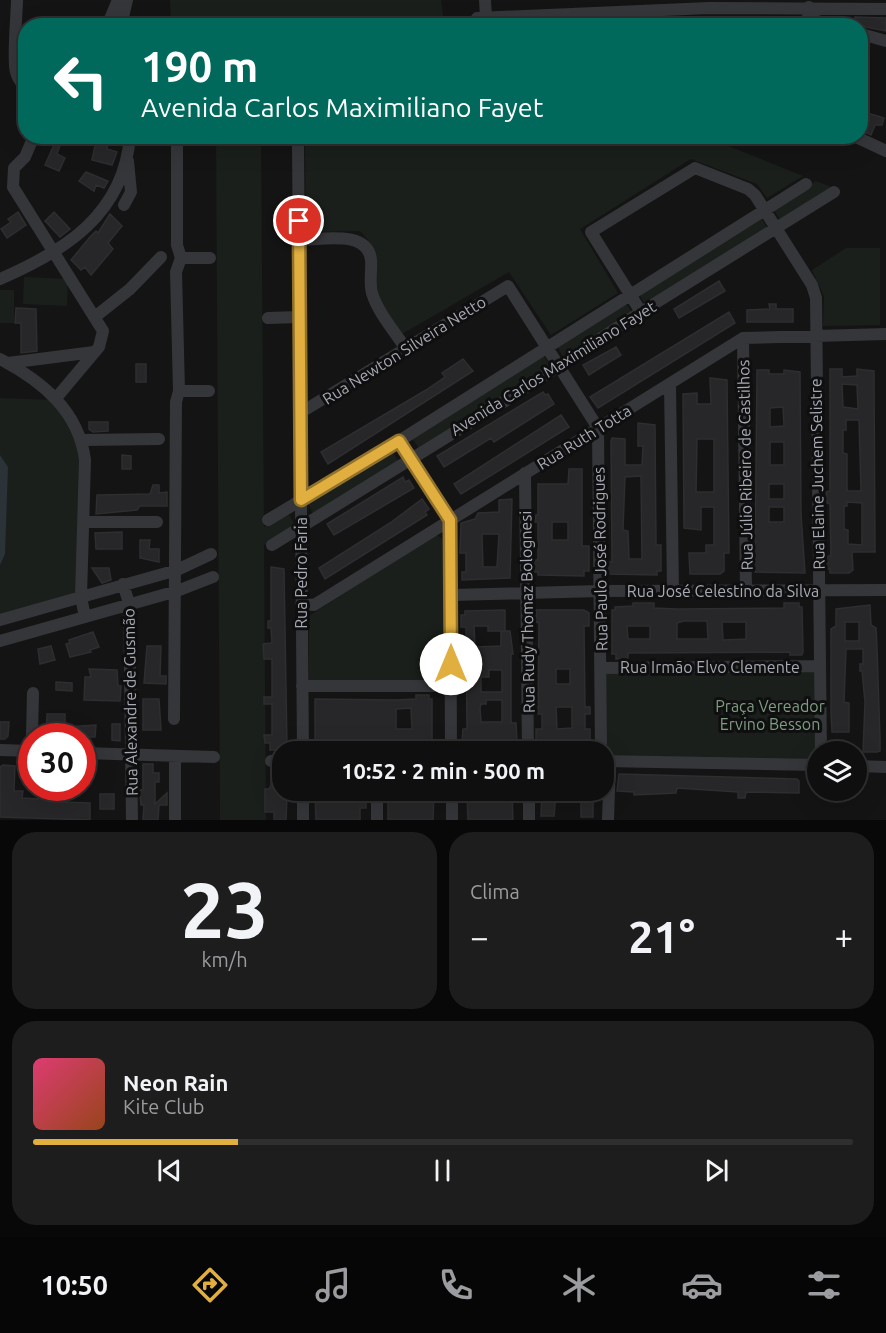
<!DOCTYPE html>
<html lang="pt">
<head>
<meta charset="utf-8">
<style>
	:root { --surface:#0f0f10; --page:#1d1d1e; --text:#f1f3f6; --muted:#9b9c9f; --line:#2f2f30; --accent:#e0af40 }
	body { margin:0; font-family:Ubuntu,sans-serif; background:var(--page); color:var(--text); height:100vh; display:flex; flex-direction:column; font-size:22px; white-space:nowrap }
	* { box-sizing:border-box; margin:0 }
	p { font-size:20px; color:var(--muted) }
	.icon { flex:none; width:33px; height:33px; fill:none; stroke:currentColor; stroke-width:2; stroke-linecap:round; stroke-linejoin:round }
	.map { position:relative; height:820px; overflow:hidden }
	.sheet { display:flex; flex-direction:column; gap:12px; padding:12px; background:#080809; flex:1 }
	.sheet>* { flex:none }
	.guide { position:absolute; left:18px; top:18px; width:850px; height:126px; border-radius:24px; box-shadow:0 6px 24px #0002,0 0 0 2px var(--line); background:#00695c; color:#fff; overflow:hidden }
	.tools { position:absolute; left:807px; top:741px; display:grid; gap:12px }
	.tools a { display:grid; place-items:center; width:60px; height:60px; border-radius:50%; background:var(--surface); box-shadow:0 6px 24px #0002,0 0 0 2px var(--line); font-size:30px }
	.speed { position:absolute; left:18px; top:723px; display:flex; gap:12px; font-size:30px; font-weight:700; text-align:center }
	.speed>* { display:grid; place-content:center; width:78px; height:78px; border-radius:50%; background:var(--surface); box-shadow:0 6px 24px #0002,0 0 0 2px var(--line); line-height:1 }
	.speed .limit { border:9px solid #d22; background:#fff; color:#111 }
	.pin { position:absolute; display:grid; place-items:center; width:51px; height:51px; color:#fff; margin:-26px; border:3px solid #fff; border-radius:50%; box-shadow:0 2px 6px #0007 }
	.me { position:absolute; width:66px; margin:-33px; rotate:0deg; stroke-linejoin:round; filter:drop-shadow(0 0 4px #0008) }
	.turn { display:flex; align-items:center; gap:21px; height:126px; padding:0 24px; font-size:27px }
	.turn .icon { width:78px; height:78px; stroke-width:2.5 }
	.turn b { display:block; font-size:42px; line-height:51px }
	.big { font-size:45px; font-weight:600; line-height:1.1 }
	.sheet .widget { flex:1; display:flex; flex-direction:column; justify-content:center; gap:9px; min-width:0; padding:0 21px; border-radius:24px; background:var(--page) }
	.sheet .dial { align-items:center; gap:0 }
	.dial b { font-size:78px; line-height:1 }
	.song { display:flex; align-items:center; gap:18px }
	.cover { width:72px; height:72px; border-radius:9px; background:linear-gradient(135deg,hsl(340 70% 55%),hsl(20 70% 35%)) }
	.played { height:6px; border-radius:3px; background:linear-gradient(90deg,var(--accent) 25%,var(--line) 25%) }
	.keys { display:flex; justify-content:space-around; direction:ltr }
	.heat { display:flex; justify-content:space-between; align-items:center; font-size:33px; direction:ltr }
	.sheet .tiles { flex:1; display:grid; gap:12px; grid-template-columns:1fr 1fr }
	.widget:last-child { grid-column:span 2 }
	.trip { position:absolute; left:272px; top:741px; width:342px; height:60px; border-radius:24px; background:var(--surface); box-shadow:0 6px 24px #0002,0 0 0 2px var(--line); font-weight:600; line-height:60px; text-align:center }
	.tabs { display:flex; height:96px; justify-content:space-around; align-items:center; background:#060606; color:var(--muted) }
	.tabs .icon { width:42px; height:42px }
	.tabs .current { color:var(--accent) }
	.tabs b { font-size:27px; color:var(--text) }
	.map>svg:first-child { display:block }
</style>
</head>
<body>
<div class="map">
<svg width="886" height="820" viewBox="0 0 886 820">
	<rect width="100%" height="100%" fill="#141415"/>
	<!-- green -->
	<path fill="#1a1f1b" d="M170,0h271l3,23 11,2h-284z
		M307,136l403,1 6,4 87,35 -36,22 -10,-14 -66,-25 -111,70 38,64 -67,42 -42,-63 -107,62c-7,-10 -16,-21 -21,-32 -11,-26 5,-45 -21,-71l-54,1 -1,-86 2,-1z
		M216,137h45l3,390 24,-14 7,12 -31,20 2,275h-46z
		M816,181l18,7 -53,33 -8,-12z
		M760,217l9,13 -123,75 -8,-12z
		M846,248h34v77l-57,1 1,-30 -12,-26z
		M24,277l44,2 -1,27 -44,-2z
		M0,290h14v33h-14z
		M624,301l9,12 -70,44 -7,-13z
		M542,354l9,12 -132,82 -8,-11z
		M0,398l54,2 17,24 13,37 -4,131 -80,22z
		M392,450l6,11 -85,53 -6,-13z
		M435,534l9,6 -1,141 -134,-1v-64z
		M815,671v90l-209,-6 -1,-82z"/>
	<!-- water -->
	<path fill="#2b3238" d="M0,455l8,12 -3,87 -5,11z"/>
	<!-- building -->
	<path fill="#272729" stroke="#2e2e31" stroke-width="1.5" fill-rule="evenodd" d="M855,17l31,1v13l-31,-6z
		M861,111l23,7 -2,7h-7l-4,10 -10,-5z
		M97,136h11l-1,13 10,3 -5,13 -20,-5z
		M57,138l5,2 -5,14 8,4 -6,13 -14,-6z
		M86,172l22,9 -4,7 -8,-3 -2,6 -15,-10z
		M18,212l8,13 -19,13 -6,-9 10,-7 -3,-3z
		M54,212l16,17 -10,8 -15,-16z
		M110,214l12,12 -14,17 5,6 -22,26 -6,-8 -4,3 -10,-10 19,-23 6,-6 2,2z
		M719,281l6,10 -46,27 -5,-9z
		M769,304h7v5h17v13h-46v-12l23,-1z
		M16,308l20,1 1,42 -16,2v-30h-6z
		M729,312l6,11 -137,85 -8,-11z
		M616,347l5,8 -32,20 -6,-10z
		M463,359l10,12 -145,93 -7,-12 105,-62 19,-13 -3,-4z
		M136,364h10v18h-10z
		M830,369h12v8l15,-1v-7l17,2 1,181h-23l1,18 -4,3h-19v-4h-3v-13h4l-1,-52 -3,-1 -1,-11 4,-1zM842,384l15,1 1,24 -15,-2zM846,420h13l2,71h-14v-37l-4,-1v-23h3zM847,502l15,1v42l-14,-1v-14l-4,-1v-23h3z
		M757,370h12v4h15v-4l16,2 1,142 4,59 -50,-1zM783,407l1,19 -14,1v-19zM770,442h14v23h-14zM769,484h15v15h-15zM769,507h15v15h-15z
		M710,378l17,2 2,173h-5v18l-4,3h-30l-1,-21h17v-8h8v-38h-13v23l-17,-2 -1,-134 14,-1v11h14zM697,439h17v53h-18z
		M543,392l2,3 3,-1 6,10 -60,38 -3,-4 -47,29 -7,-11z
		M561,415l8,12 -108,67 -7,-10z
		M89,422h19v9l-15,1 -4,-3z
		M638,423l17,2 1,120h5v26h-4v4l-49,-1v-12h4l-1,-121 1,-3 13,1v26h17l1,-19h-5zM641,476l1,83h-13l-1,-28 -5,-1 2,-53z
		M122,455l9,1v13h-9z
		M569,469h13v77h7v25h-5v5l-46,-1v-3h-4v-12h4v-38h-3l1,-7h2v-31h30zM552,522h16v18h-16z
		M403,477l2,5 4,-2 5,8 -80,47 -7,-11z
		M153,485h6v8l8,-1v14h-27l-3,4 -41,4 1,-19 53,-1z
		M422,499l7,10 -4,3 2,3 -102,64 -6,-11 71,-45z
		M512,499l-2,79 -48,2v-8h4v-19h-6l1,-30 14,-4 3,-6 21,-1v-12zM482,534h17l-2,33h-14z
		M122,532v17h-26l-1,-16z
		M140,540h10l-1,9h10v13l-19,-4z
		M271,567l13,2 3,179 -3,2h-14v-7h-5l-1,-8h8v-31h-8v-7h8v-38h-8l-1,-15 9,-1 -1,-15h-3v-7h3z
		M92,568h17l2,12 -9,3z
		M633,603h21v5l23,1 107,-1v-5h15v4h3l1,45 -1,3h-12v-3l-162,1v5l-12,1v-5h-4v-44h3v-3l18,-1zM684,621h23l1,18h-31v-16zM722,622h24v17l-23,1zM627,626h23v13h-22z
		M870,605l1,20 5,3 1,20 3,91v12l-3,1h-14l2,-50 -3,-31h-2v-7h3v-15h-17l-2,53 5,1v29h-17l-1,-18v-85l5,-3v-17zM845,622h14v19h-14z
		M505,610v21h-17v-5h-14l1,21 26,-1v-15h9l3,23h-2v69h5l1,18h-4l-1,3h-45v-3h-5l1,-12h4l-1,-102h-5v-12h4v-4zM489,670h13v22h-21v-15h8zM486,700h16v22h-21l-1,-14 1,-4h5z
		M536,610h48l5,3v13h-5l1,81h5v7h-5v15h5v13l-5,2h-46v-3h-3v-12h6v-15h-4l1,-91 -3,-1zM556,669h14v15h-14zM556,707h16v21l-15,1z
		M93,632l6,15 -9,3 1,2 -21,5 -4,-13 4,-1 -1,-3z
		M51,646l4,14 -15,4 -2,-15z
		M147,646h14l-1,30h6v8l-22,-1z
		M89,669l28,1 1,16h3l-1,15 -36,-1 1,-23h6z
		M56,682l16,1v8l-16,-1z
		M416,695h13v4h3v46h-3v6h-12v-6l-87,1v4l-12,1v-5h-3v-47l81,1 20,-1zM411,708l1,21h-16v-20z
		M143,699h16l2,31h-18z
		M47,714h18v13l31,-2 -1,12 -49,-1z
		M0,722h9l-1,14 -3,3h-5z
		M112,724h8v17l-8,-1z
		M143,764h10v9h6v9h-4v22l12,-11v12h-8l-1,15h-15l1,-15h-3l-1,-10v-5h3z
		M3,765l12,1 -1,25h9l-1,7 16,1 1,-7h21v10l30,1v17l-90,-3v-50z
		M271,769h11v21h4l1,6 -1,24h-12v-8h-9v-23h4l2,-4z
		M619,774l178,5 2,2v12l-53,-1 -1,6h-7v-6l-61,-4 -1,5 -42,2v-3l-17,-1z
		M346,790l20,3v15h-6v12h-44l-1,-27h31z
		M419,790l15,3 -1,27h-45v-27z
		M575,790l18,4v23h-12v-16h-7z
		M499,793h13l1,27h-45l-1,-26z
		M542,793h14l-2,23h-13z
		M100,794h14v15h-14z"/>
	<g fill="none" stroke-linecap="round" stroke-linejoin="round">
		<!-- minor -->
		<path stroke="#35363a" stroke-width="12" d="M17,0c0,14 -5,62 -1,72 1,6 6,12 10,17
			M485,0l1,17
			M809,7l-1,11 25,8
			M477,18l232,-10 177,1
			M107,26l11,-26
			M121,26l6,-26
			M861,34l25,7
			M17,53l9,18
			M34,136l-9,21 -11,11 -1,19 90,144 -4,16 -42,50
			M854,136l32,15
			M298,143l5,609
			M124,205l7,-13 -3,-31
			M299,240c21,0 69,-11 72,20 1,11 -2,22 1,33 6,20 23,39 34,56
			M181,258h29
			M0,279c65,-28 124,-65 130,-143
			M641,312l-50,-80 104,-64 53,21 7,6 57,90 4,13 5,454
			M96,316l34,-27 31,-32
			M268,318l31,-1
			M743,338l3,253
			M0,359c42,22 79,52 85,101l-4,137 4,20
			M8,363l86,-11
			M670,384l3,207
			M179,391h30
			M300,413l208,-127 90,142 3,324
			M83,440l76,-1
			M399,441l51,79 1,232
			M525,473l3,279
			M268,520l131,-79 407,-257
			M84,522h73
			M272,545l241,-149 128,-84 193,-120
			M123,584l6,19 3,217
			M451,595l149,-4 286,-1
			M301,604l13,1 429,-267 143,-4
			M0,620l177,-50 34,-16
			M0,641l177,-50 36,-14
			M601,668l218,-2
			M302,686h149
			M174,719l2,-317 3,-11 -3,-119 5,-14 -4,-13v-104
			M32,736l1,-43
			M0,750l32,1
			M82,753l132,4
			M175,756v64
			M271,761h11
			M603,761l215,4
			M856,766l30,1
			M303,790v30
			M377,790v30
			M452,790v30
			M529,790v30
			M608,820l2,-59"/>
	</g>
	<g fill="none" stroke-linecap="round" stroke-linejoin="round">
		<defs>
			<path id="route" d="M299,221l2,279 98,-59 51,79 1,144"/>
		</defs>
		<!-- route casing -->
		<use href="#route" stroke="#92722a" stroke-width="15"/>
		<!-- route -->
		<use href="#route" stroke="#e0af40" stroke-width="10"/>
	</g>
	<g text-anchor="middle" stroke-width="6" stroke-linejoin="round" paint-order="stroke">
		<!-- street labels -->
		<g font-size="16" fill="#a7aab4" stroke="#0f0f10">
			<text transform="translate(404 350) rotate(-32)" y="6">Rua Newton Silveira Netto</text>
			<text transform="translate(553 368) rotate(-32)" y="6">Avenida Carlos Maximiliano Fayet</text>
			<text transform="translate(584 437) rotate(-32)" y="6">Rua Ruth Totta</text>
			<text transform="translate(745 465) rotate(-91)" y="6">Rua Júlio Ribeiro de Castilhos</text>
			<text transform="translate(817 474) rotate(-91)" y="6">Rua Elaine Juchem Selistre</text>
			<text transform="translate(600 559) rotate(-91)" y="6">Rua Paulo José Rodrigues</text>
			<text transform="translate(301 573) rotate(-90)" y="6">Rua Pedro Faria</text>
			<text x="723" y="597">Rua José Celestino da Silva</text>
			<text transform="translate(527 612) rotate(-91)" y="6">Rua Rudy Thomaz Bolognesi</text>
			<text x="710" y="673">Rua Irmão Elvo Clemente</text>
			<text transform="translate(130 702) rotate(-91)" y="6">Rua Alexandre de Gusmão</text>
		</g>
		<!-- park labels -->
		<g font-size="16" fill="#7f9d82" stroke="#0f0f10">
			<text x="770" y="712">Praça Vereador<tspan x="770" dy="18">Ervino Besson</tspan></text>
		</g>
	</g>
</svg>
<div class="tools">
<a><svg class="icon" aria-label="layers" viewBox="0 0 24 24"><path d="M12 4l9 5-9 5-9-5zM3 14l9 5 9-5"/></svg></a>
</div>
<div class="speed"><div class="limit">30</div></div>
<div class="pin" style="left:299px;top:221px;background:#d93025"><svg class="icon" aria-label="arrive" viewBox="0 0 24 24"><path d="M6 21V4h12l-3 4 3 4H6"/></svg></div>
<svg class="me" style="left:451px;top:664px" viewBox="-20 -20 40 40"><circle r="19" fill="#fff"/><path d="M0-13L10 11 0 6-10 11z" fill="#e0af40"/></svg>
<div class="trip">10:52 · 2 min · 500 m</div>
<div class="guide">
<div class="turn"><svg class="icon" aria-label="left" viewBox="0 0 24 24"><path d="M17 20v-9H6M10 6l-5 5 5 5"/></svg><div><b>190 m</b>Avenida Carlos Maximiliano Fayet</div></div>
</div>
</div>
<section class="sheet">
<div class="tiles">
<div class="widget dial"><b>23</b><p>km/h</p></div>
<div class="widget"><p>Clima</p>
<div class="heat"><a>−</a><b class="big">21°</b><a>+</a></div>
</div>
<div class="widget">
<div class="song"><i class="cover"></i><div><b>Neon Rain</b><p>Kite Club</p></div></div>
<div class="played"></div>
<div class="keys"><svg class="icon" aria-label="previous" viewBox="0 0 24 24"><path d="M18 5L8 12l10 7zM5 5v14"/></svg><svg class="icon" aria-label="pause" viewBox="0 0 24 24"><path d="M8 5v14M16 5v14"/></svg><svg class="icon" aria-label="next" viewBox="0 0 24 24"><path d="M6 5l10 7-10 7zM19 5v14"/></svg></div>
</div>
</div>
</section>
<nav class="tabs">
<b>10:50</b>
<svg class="icon current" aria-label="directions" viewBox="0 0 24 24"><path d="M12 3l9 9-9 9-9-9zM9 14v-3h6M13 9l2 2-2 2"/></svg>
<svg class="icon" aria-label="music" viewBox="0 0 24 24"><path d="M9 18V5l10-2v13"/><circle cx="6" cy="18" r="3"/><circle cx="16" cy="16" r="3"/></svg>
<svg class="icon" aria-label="phone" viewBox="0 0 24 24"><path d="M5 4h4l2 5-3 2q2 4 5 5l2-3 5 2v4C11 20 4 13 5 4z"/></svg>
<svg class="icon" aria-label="climate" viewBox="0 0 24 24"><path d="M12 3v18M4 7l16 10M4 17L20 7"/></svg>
<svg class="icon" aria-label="car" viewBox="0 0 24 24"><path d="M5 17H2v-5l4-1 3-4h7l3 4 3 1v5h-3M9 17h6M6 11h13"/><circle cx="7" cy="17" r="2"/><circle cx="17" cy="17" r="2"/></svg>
<svg class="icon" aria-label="filters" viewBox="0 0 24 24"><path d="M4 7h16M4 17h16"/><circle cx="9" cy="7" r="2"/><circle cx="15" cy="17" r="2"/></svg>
</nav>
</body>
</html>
